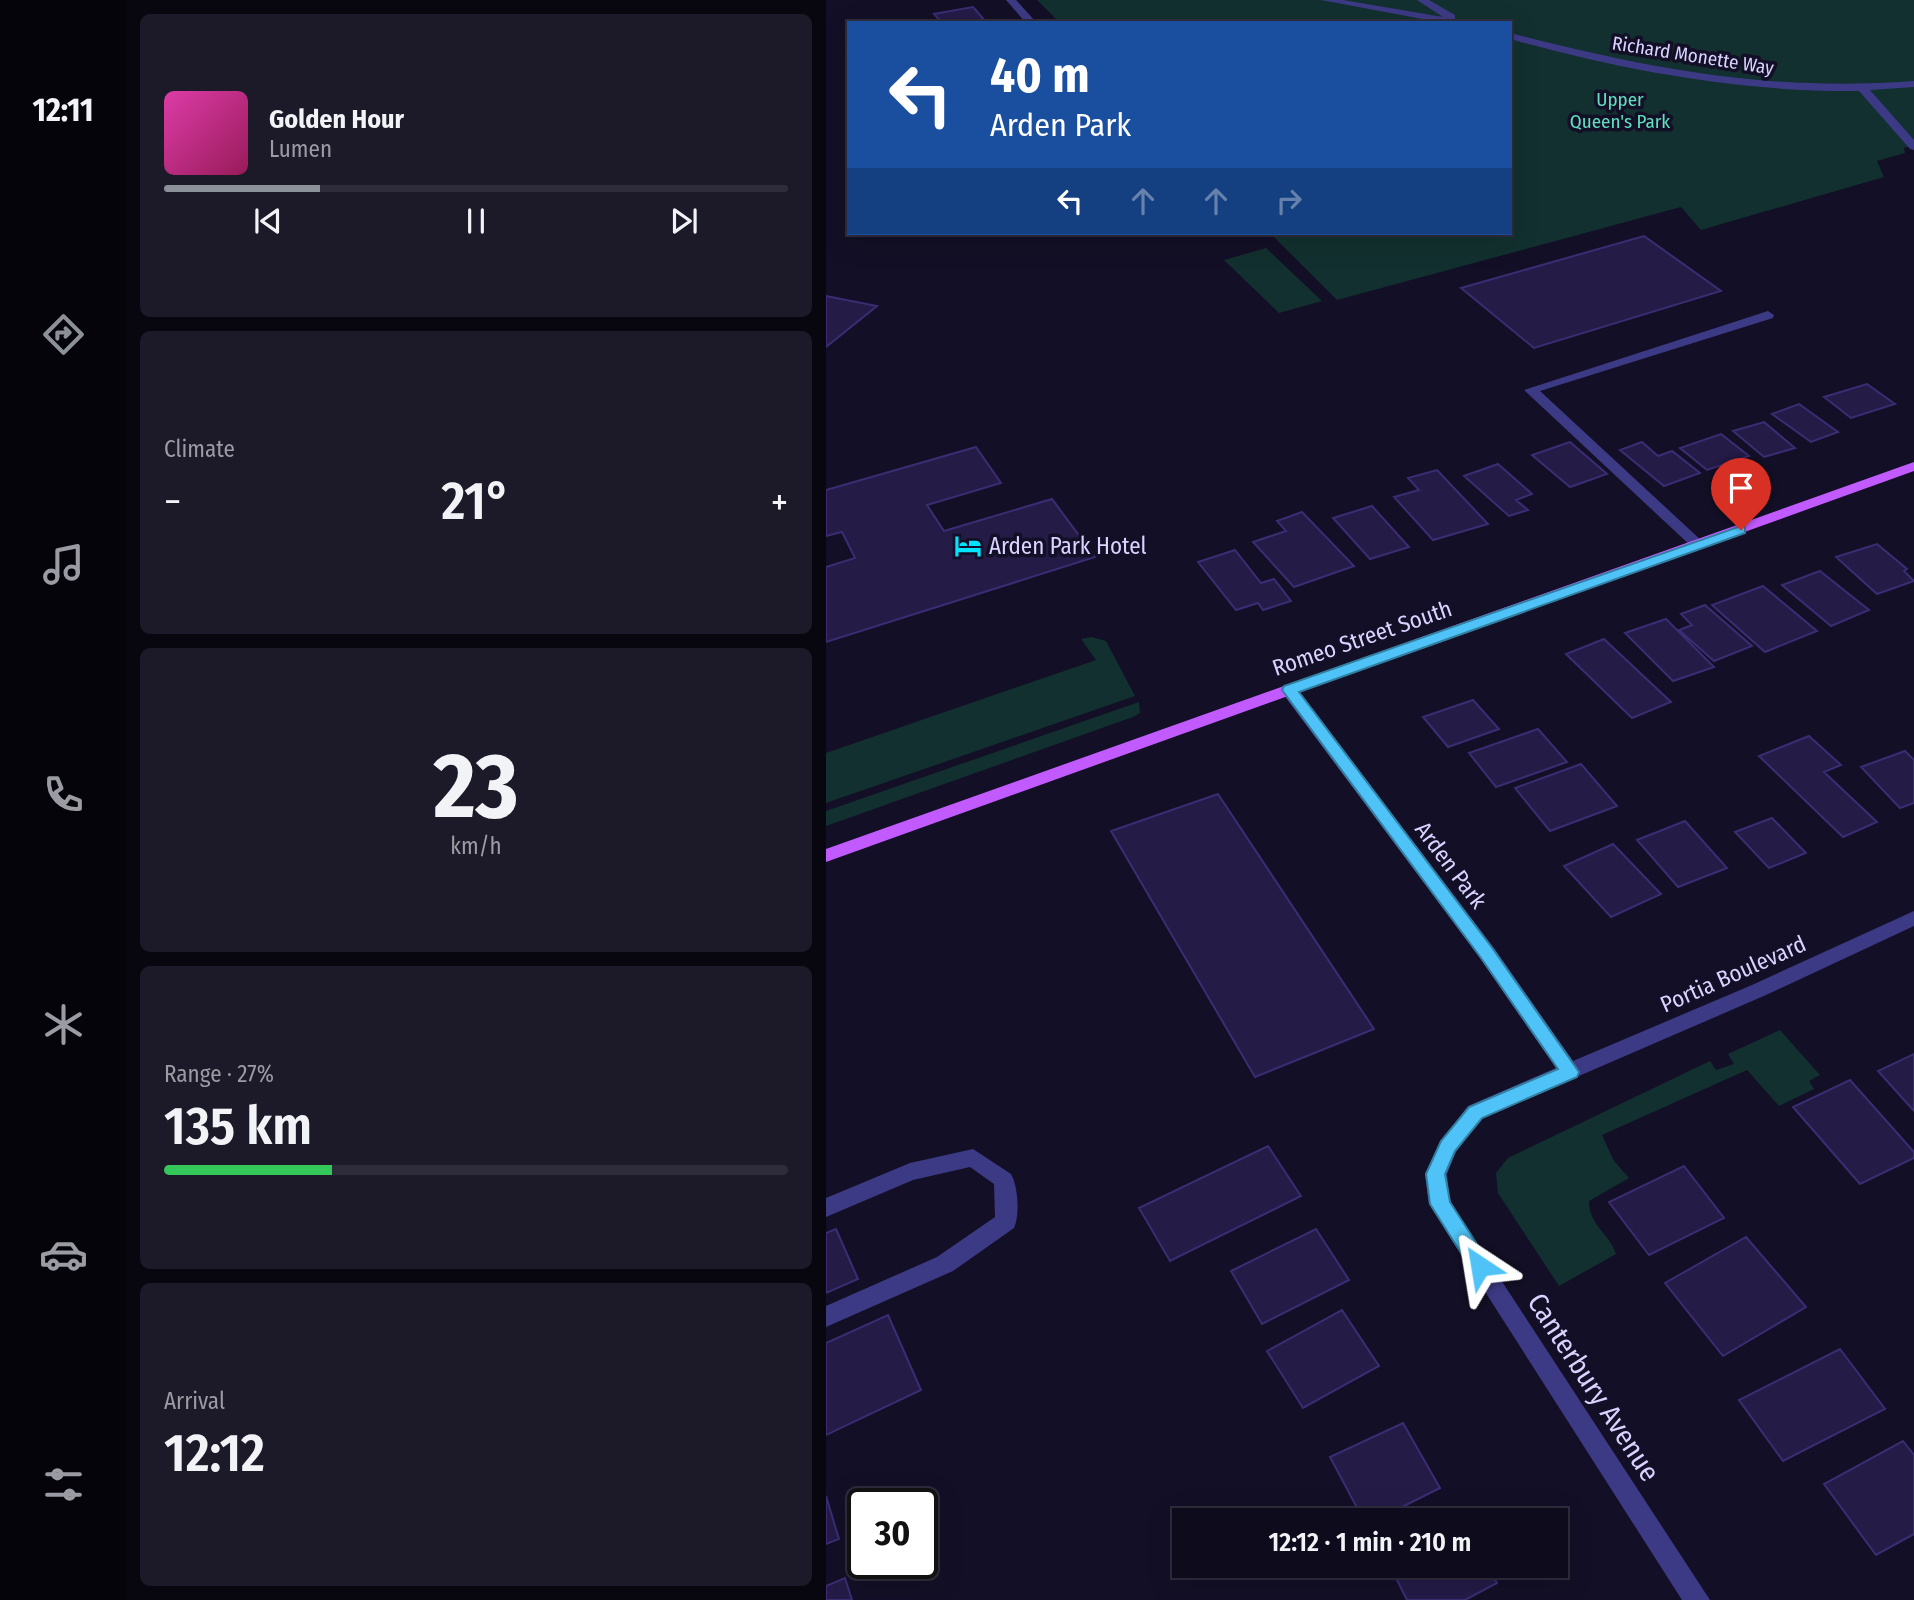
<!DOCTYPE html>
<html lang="en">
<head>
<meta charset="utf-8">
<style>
	:root { --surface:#0e0b1c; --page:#1c1929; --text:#f1f3f6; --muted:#9b9ba3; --line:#2e2b3b; --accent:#8c9099 }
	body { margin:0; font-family:"Fira Sans Condensed",sans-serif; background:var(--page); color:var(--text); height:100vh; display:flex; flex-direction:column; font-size:26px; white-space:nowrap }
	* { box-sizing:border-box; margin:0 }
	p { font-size:23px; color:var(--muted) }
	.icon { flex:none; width:38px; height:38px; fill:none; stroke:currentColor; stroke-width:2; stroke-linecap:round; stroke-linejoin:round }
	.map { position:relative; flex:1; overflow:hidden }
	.side { display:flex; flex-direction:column; gap:14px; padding:14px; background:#08060f; width:700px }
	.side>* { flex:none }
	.banner { position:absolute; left:21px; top:21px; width:665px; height:214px; border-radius:0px; box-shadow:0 7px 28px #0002,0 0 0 2px var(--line); background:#1a4fa0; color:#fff; overflow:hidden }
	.speed { position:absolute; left:21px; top:1488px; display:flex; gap:14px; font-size:35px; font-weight:700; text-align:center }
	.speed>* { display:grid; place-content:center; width:91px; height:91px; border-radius:50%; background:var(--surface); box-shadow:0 7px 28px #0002,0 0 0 2px var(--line); line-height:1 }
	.speed .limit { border:4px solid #111; border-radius:10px; background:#fff; color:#111 }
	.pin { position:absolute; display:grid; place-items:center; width:60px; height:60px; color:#fff; margin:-72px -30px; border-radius:50% 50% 50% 0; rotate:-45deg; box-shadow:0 0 7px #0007 }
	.pin .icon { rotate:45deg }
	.me { position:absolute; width:77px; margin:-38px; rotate:327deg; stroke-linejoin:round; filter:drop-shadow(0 0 5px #0008) }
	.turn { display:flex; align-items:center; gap:24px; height:147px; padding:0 28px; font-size:32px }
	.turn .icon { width:91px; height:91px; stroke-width:2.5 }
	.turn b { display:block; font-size:49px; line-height:60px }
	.lanes { display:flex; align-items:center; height:66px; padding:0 28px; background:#0003; justify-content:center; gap:35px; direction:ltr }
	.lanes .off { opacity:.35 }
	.big { font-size:52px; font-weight:600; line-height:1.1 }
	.side .tile { flex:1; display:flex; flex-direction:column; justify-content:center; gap:10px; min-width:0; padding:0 24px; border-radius:10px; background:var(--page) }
	.side .dial { align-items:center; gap:0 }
	.dial b { font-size:91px; line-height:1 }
	.song { display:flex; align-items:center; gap:21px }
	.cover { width:84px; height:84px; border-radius:10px; background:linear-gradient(135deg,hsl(320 70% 55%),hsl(330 70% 35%)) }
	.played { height:7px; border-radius:4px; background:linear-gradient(90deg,var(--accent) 25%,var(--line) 25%) }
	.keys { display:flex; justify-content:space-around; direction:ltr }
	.heat { display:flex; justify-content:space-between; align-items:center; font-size:38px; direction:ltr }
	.charge { height:10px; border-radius:5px; background:linear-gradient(90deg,#34c759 27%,var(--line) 0) }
	.trip { position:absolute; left:346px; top:1508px; width:396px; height:70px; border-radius:0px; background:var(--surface); box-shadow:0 7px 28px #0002,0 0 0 2px var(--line); font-weight:600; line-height:70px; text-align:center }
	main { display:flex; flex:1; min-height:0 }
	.menu { display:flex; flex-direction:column; width:126px; justify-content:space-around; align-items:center; background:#06040b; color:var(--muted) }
	.menu .icon { width:49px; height:49px }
	.menu .current { color:var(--accent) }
	.menu b { font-size:32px; color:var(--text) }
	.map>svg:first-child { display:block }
</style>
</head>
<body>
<main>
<nav class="menu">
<b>12:11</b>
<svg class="icon current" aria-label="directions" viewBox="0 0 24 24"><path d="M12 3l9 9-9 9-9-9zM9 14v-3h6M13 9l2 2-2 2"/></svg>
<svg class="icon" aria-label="music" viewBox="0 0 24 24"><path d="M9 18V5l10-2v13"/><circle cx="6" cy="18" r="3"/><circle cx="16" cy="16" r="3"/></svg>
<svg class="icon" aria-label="phone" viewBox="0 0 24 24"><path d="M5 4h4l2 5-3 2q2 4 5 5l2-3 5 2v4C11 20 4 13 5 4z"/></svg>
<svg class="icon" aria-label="climate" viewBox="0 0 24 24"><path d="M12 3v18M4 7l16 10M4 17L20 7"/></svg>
<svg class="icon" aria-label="car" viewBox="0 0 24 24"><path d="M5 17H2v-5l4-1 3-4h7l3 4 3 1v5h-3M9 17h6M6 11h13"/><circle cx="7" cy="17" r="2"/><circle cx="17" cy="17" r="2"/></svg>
<svg class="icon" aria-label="filters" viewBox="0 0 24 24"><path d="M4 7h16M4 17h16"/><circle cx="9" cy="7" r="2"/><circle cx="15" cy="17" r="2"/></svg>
</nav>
<section class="side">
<div class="tile">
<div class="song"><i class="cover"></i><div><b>Golden Hour</b><p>Lumen</p></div></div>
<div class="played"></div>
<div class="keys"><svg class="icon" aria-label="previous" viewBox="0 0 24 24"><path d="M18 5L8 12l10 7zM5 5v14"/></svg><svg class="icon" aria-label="pause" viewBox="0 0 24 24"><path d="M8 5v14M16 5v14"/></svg><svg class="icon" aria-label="next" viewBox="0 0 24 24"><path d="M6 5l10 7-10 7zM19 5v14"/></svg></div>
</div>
<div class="tile"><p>Climate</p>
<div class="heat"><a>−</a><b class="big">21°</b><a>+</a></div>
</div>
<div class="tile dial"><b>23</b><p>km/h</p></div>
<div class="tile"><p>Range · 27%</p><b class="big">135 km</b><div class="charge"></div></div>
<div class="tile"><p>Arrival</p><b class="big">12:12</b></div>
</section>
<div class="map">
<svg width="1088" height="1600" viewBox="0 0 1088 1600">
	<rect width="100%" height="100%" fill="#130f26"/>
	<!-- green -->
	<path fill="#12302f" d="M211,0h877v145l-10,3 1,5 -28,8 7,16 -183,53 -20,-23 -344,93 -67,-67h240v-210h-450z
		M440,248l56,53 -43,12 -55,-53z
		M266,637l14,4 29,55 -309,107v-50l270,-93 -15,-21z
		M313,702l1,11 -7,4 -307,109v-15z
		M954,1030l40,45 -11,6 5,8 -35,17 -32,-36 -145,65 12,26 15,17 -40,23c0,24 20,32 27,53l-57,32 -61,-93 -2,-20 12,-15 202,-97 6,9 18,-6 -6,-10z"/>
	<!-- building -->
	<path fill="#241b47" stroke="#3b2d73" stroke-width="2" d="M147,7l14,16h-45l-8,-9z
		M818,236l77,55 -187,57 -73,-60z
		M0,296l51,10 -51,41z
		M1041,384l28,20 -44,14 -27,-21z
		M973,404l39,28 -27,10 -39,-28z
		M938,422l31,26 -31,9 -31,-26z
		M895,434l28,22 -42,14 -27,-22z
		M744,442l37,32 -37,13 -38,-32z
		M816,442l16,14 14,-5 28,22 -36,13 -44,-36z
		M150,447l25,36 -74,22 17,26 108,-32 43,58 -269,85v-75l29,-9 -13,-26 -16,4v-46z
		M672,464l34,30 -16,6 12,10 -19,6 -45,-40z
		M611,470l51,54 -55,16 -39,-43 25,-7 -11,-12z
		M546,506l37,41 -39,12 -37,-41z
		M476,512l52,54 -60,21 -41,-45 33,-11 -9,-10z
		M1051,544l30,25 -3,2 10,10 -37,13 -41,-37z
		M409,550l26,33 13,-4 17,22 -28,9 -5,-7 -22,7 -38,-48z
		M994,571l49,39 -38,16 -49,-41z
		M937,586l54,45 -52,21 -53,-47z
		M879,605l47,41 -38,15 -35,-31 13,-5 -11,-11z
		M840,619l48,48 -41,14 -48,-48z
		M778,639l67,63 -39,16 -66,-64z
		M647,700l26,29 -51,18 -25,-30z
		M712,729l29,33 -71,25 -27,-34z
		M983,736l32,29 -17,7 53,50 -34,15 -84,-81z
		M1079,751l9,9v43l-14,5 -39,-41z
		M755,764l36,42 -67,25 -35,-43z
		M392,794l156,235 -119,48 -144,-246z
		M946,818l34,35 -37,15 -34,-36z
		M859,821l42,47 -49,19 -41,-47z
		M787,844l48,50 -50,23 -47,-51z
		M1088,1054v57l-36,-40z
		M1024,1080l64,72v6l-54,26 -67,-77z
		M442,1146l33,50 -131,65 -31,-53z
		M858,1166l40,52 -75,37 -40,-53z
		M10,1229l22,50 -32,14v-60z
		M490,1229l33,51 -87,44 -31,-53z
		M920,1237l60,70 -83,49 -58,-73z
		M516,1310l37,56 -76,42 -36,-57z
		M62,1315l33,75 -95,45v-92z
		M1014,1349l45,60 -102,52 -44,-61z
		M577,1423l37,65 -66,33h-10l-34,-64z
		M1077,1441l11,14v79l-38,21 -52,-71z
		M0,1496l13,43 -13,5z
		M564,1566h98l9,17 -32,17h-58z
		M19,1578l7,22h-26v-14z"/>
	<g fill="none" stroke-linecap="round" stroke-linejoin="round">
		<!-- minor -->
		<path fill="#3d3a85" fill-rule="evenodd" d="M180,0h10l21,23h-11z
			M495,0h22l100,17 -26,-17h12l26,15v4l13,4h-24z
			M684,33c140,36 259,59 404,48v6l-44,3 44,50v10l-4,-1 -51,-58c-120,1 -234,-20 -349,-52z
			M942,311l6,4 -1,3 -233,73 163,151 3,3 -3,3h-10l-169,-158z
			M463,685l6,1 199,262 79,113 179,-76 162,-74v15l-148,69 -284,123 -26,34 -9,22 3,28 260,398h-28l-253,-396 -4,-30 16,-33 27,-35 88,-38 -76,-110 -197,-264 -2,-4 2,-4z
			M147,1149l38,25c7,12 9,41 3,54l-61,43 -127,56v-21l111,-49 58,-40 -1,-33 -24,-17 -57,13 -87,37v-19l84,-35z"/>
		<!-- major -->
		<path fill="#c25bff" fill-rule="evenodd" d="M1088,462v9l-1088,391v-13z"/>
	</g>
	<!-- route -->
	<path fill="#4fc3f7" stroke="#337fa1" stroke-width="2" d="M915,526l4,1v6l-446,159 194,257 86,123 -2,5 -95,41 -27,33 -10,23 5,28 41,64 -3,6 -8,3 -7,-3 -43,-68 -4,-30 15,-33 28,-34 89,-38 -77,-111 -199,-268 2,-4z"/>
	<!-- icons -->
	<defs>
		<symbol id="hotel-bare" viewBox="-9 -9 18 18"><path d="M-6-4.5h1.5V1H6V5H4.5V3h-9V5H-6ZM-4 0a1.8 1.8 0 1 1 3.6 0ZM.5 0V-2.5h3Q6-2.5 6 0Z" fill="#00e5ff" stroke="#130f26" stroke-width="2.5" paint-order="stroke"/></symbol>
	</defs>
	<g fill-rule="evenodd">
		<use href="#hotel-bare" x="123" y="527" width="38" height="38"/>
	</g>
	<g text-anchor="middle" stroke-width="7" stroke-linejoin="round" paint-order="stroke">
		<!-- far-street labels -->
		<g font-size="19" fill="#d9d4ff" stroke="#130f26">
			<text transform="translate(867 55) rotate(9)" y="7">Richard Monette Way</text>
		</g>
		<!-- far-park labels -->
		<g font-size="19" fill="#5fe0c0" stroke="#130f26">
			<text x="794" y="106">Upper<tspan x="794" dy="22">Queen's Park</tspan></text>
		</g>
		<!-- poi labels -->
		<g font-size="23" fill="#d9d4ff" stroke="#130f26" text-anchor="start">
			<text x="163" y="554">Arden Park Hotel</text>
		</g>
		<!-- street labels -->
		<g font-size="23" fill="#d9d4ff" stroke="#130f26">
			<text transform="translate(536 638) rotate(-19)" y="8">Romeo Street South</text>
			<text transform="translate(625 865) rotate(53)" y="8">Arden Park</text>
			<text transform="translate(907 974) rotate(-24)" y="8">Portia Boulevard</text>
		</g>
		<!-- near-street labels -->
		<g font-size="28" fill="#d9d4ff" stroke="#130f26">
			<text transform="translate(768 1387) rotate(57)" y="10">Canterbury Avenue</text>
		</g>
	</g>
</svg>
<div class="speed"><div class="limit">30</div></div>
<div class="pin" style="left:915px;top:530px;background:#d93025"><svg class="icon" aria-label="arrive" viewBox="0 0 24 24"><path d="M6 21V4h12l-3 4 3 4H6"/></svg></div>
<svg class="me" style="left:654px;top:1266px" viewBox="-20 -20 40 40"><path d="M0-17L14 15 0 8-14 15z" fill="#4fc3f7" stroke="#fff" stroke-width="4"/></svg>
<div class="trip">12:12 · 1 min · 210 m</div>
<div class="banner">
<div class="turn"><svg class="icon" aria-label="left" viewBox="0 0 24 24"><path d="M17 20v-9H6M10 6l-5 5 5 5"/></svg><div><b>40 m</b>Arden Park</div></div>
<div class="lanes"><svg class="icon" aria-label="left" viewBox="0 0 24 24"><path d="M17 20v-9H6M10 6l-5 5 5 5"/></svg><svg class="icon off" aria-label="ahead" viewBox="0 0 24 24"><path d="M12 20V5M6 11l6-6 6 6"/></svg><svg class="icon off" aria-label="ahead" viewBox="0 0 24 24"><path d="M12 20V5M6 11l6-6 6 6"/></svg><svg class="icon off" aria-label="right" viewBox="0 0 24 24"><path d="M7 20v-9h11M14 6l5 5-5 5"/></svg></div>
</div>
</div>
</main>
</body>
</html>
